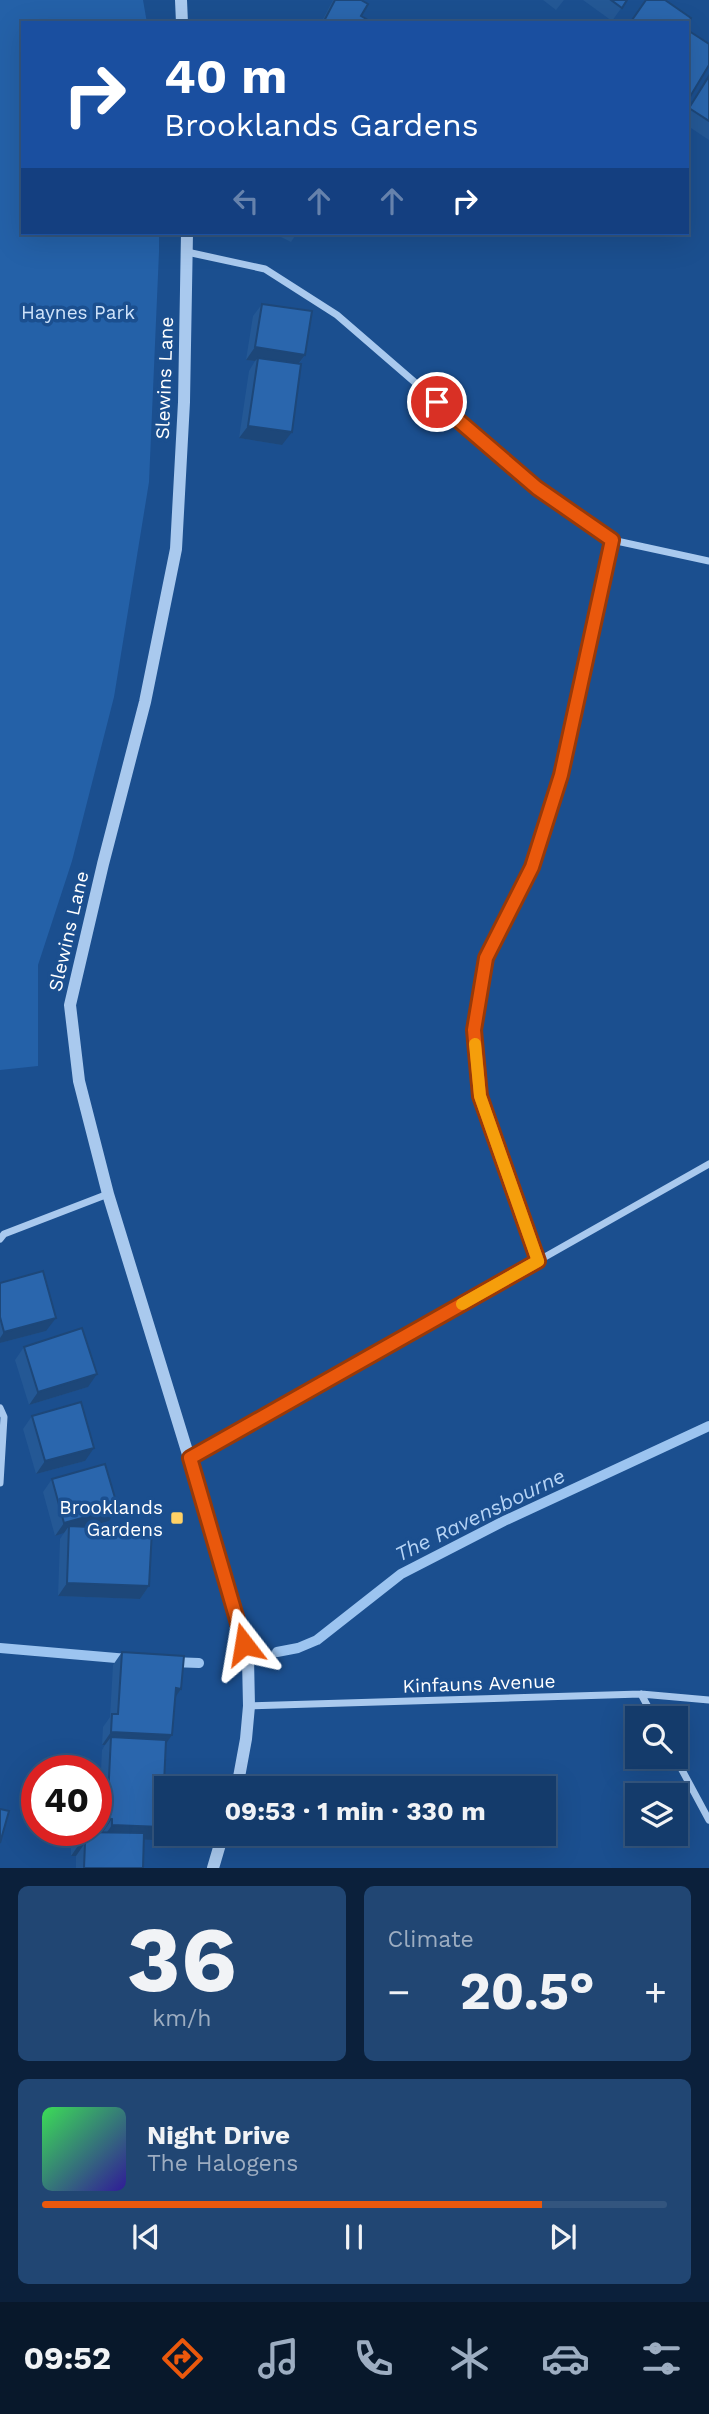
<!DOCTYPE html>
<html lang="en">
<head>
<meta charset="utf-8">
<style>
	:root { --surface:#143b6b; --page:#214673; --text:#f1f3f6; --muted:#9dadc1; --line:#33557e; --accent:#ea580c }
	body { margin:0; font-family:"Work Sans",sans-serif; background:var(--page); color:var(--text); height:100vh; display:flex; flex-direction:column; font-size:26px; white-space:nowrap }
	* { box-sizing:border-box; margin:0 }
	p { font-size:23px; color:var(--muted) }
	.icon { flex:none; width:38px; height:38px; fill:none; stroke:currentColor; stroke-width:2; stroke-linecap:round; stroke-linejoin:round }
	.map { position:relative; height:1868px; overflow:hidden }
	.panel { display:flex; flex-direction:column; gap:18px; padding:18px; background:#0b203b; flex:1 }
	.panel>* { flex:none }
	.banner { position:absolute; left:21px; top:21px; width:668px; height:214px; border-radius:0px; box-shadow:0 7px 28px #0002,0 0 0 2px var(--line); background:#1a4fa0; color:#fff; overflow:hidden }
	.buttons { position:absolute; left:625px; top:1706px; display:grid; gap:14px }
	.buttons a { display:grid; place-items:center; width:63px; height:63px; border-radius:0px; background:var(--surface); box-shadow:0 7px 28px #0002,0 0 0 2px var(--line); font-size:35px }
	.speed { position:absolute; left:21px; top:1755px; display:flex; gap:14px; font-size:35px; font-weight:700; text-align:center }
	.speed>* { display:grid; place-content:center; width:91px; height:91px; border-radius:50%; background:var(--surface); box-shadow:0 7px 28px #0002,0 0 0 2px var(--line); line-height:1 }
	.speed .limit { border:10px solid #d22; background:#fff; color:#111 }
	.pin { position:absolute; display:grid; place-items:center; width:60px; height:60px; color:#fff; margin:-30px; border:4px solid #fff; border-radius:50%; box-shadow:0 2px 7px #0007 }
	.me { position:absolute; width:77px; margin:-38px; rotate:346deg; stroke-linejoin:round; filter:drop-shadow(0 0 5px #0008) }
	.turn { display:flex; align-items:center; gap:24px; height:147px; padding:0 28px; font-size:32px }
	.turn .icon { width:91px; height:91px; stroke-width:2.5 }
	.turn b { display:block; font-size:49px; line-height:60px }
	.lanes { display:flex; align-items:center; height:66px; padding:0 28px; background:#0003; justify-content:center; gap:35px; direction:ltr }
	.lanes .off { opacity:.35 }
	.big { font-size:52px; font-weight:700; line-height:1.1 }
	.panel .tile { flex:1; display:flex; flex-direction:column; justify-content:center; gap:10px; min-width:0; padding:0 24px; border-radius:10px; background:var(--page) }
	.panel .dial { align-items:center; gap:0 }
	.dial b { font-size:91px; line-height:1 }
	.song { display:flex; align-items:center; gap:21px }
	.cover { width:84px; height:84px; border-radius:10px; background:linear-gradient(135deg,hsl(130 70% 55%),hsl(250 70% 35%)) }
	.played { height:7px; border-radius:4px; background:linear-gradient(90deg,var(--accent) 80%,var(--line) 80%) }
	.keys { display:flex; justify-content:space-around; direction:ltr }
	.heat { display:flex; justify-content:space-between; align-items:center; font-size:38px; direction:ltr }
	.panel .tiles { flex:1; display:grid; gap:18px; grid-template-columns:1fr 1fr }
	.tile:last-child { grid-column:span 2 }
	.trip { position:absolute; left:154px; top:1776px; width:402px; height:70px; border-radius:0px; background:var(--surface); box-shadow:0 7px 28px #0002,0 0 0 2px var(--line); font-weight:700; line-height:70px; text-align:center }
	.tab-bar { display:flex; height:112px; justify-content:space-around; align-items:center; background:#08182b; color:var(--muted) }
	.tab-bar .icon { width:49px; height:49px }
	.tab-bar .selected { color:var(--accent) }
	.tab-bar b { font-size:32px; color:var(--text) }
	.map>svg:first-child { display:block }
</style>
</head>
<body>
<div class="map">
<svg width="709" height="1868" viewBox="0 0 709 1868">
	<rect width="100%" height="100%" fill="#1b4f8f"/>
	<!-- green -->
	<path fill="#2461a8" d="M0,0h143l4,23h-124v210h136v19l-10,230 -35,215 -42,164 -34,104v101l-38,4z"/>
	<g fill="none" stroke-linecap="round" stroke-linejoin="round">
		<!-- stream -->
		<path stroke="#9cc4f0" stroke-width="10" d="M0,1648l128,11
			M277,1652l21,-4 19,-8 84,-66 103,-53 205,-95
			M171,1662l28,1"/>
		<!-- minor -->
		<path stroke="#a9c9ee" stroke-width="7" d="M187,252l78,17 72,46 200,173 75,52 97,21
			M0,1239l4,-5 104,-40
			M538,1261l-58,-165 -6,-66 12,-72 46,-91 29,-92 51,-235
			M0,1408l4,9 -4,66
			M190,1458l519,-294
			M641,1694l13,24
			M249,1706l392,-12 68,6
			M675,1757l34,63"/>
		<!-- tertiary -->
		<path stroke="#a9c9ee" stroke-width="12" d="M181,0l1,23
			M187,233l-3,169 -8,147 -31,153 -42,162 -33,141 9,76 29,113 122,397 18,68 1,47 -3,33 -9,49
			M213,1868l10,-34"/>
	</g>
	<!-- wall -->
	<path fill="#245895" d="M333,0h28v16l12,7h-52z
		M543,0h21l-8,10z
		M583,0h44l-15,21z
		M709,75v65l-21,-14v-18z
		M273,233h24l-6,9z
		M262,304l43,51 -6,9 -17,81 -43,-7 10,-67 6,-10 -9,-1 7,-44z
		M0,1283l46,48 -46,12z
		M24,1347l64,40 -59,18 -14,-45z
		M32,1416l53,45 -49,13 -13,-45z
		M52,1479l66,29 -9,13 -23,6 63,59 -9,13 -82,-3 2,-57 4,-6 -9,3 -12,-44z
		M122,1652l53,46 -9,46 -4,83 -9,13h-9l-1,28h-67v-12h-5v-11l9,-13h23l-5,-1 4,-81 3,-5h-3l1,-18 7,-10 3,-52z"/>
	<!-- shaded-wall -->
	<path fill="#1d4779" d="M255,347l50,8 -9,12 -38,-9 -3,3 -9,-1z
		M248,426l44,6 -10,13 -43,-7z
		M56,1318l-10,13 -46,12v-5l4,-6z
		M97,1374l-9,13 -59,18 9,-13z
		M94,1448l-9,13 -49,13 9,-13z
		M118,1508l-9,13 -40,11v-6l-5,7 -9,3 9,-13z
		M67,1583l82,3 -9,13 -82,-3z
		M176,1688l5,1 -9,13z
		M111,1732l61,3 -9,13 -52,-11 -6,8h-3z
		M107,1818l5,1 -9,13 -5,-1z
		M112,1825l50,2 -9,13 -50,-2z
		M80,1843h5l-9,13h-5z"/>
	<!-- building -->
	<path fill="#2a66ad" stroke="#1d4779" stroke-width="2" d="M335,0h26l7,4 -7,12 12,7h-50z
		M611,0h16l-5,8z
		M646,0h19l26,18 -3,6 -58,-1z
		M689,31l20,13v21l-21,35v-67z
		M709,76v45l-20,-13z
		M262,304l50,7 -7,44 -50,-8z
		M258,358l43,6 -9,68 -44,-6z
		M43,1271l13,47 -52,14 -4,-15v-34z
		M82,1328l15,46 -59,18 -14,-45z
		M81,1402l13,46 -49,13 -13,-45z
		M105,1464l13,44 -54,15 -12,-44z
		M69,1526l83,4 -3,56 -82,-3z
		M122,1652l62,4 -3,33 -5,-1 -4,47 -61,-3 1,-18h6z
		M111,1737l55,3 -4,87 -50,-2v-6l-5,-1z
		M0,1809l9,2 -9,32z
		M80,1832l64,1 -1,35h-59l1,-25h-5z"/>
	<g fill="none" stroke-linecap="round" stroke-linejoin="round">
		<defs>
			<path id="route" d="M244,1644l-54,-186 348,-197 -58,-165 -6,-66 12,-72 46,-91 29,-92 51,-235 -75,-52 -100,-86"/>
		</defs>
		<!-- route casing -->
		<use href="#route" stroke="#983908" stroke-width="18"/>
		<!-- route -->
		<use href="#route" stroke="#ea580c" stroke-width="12"/>
		<!-- slow -->
		<path stroke="#f59e0b" stroke-width="12" d="M462,1304l76,-43 -58,-165 -5,-52"/>
	</g>
	<!-- markers -->
	<rect fill="#ffd166" stroke="#1b4f8f" stroke-width="2.5" x="170" y="1511" width="14" height="14" rx="3.5"/>
	<g text-anchor="middle" stroke-width="7" stroke-linejoin="round" paint-order="stroke">
		<!-- park labels -->
		<g font-size="19" fill="#cfe3fa" stroke="#1b4f8f">
			<text x="78" y="319">Haynes Park</text>
		</g>
		<!-- street labels -->
		<g font-size="19" fill="#fff" stroke="#1b4f8f">
			<text transform="translate(164 378) rotate(-88)" y="7">Slewins Lane</text>
			<text transform="translate(68 931) rotate(-77)" y="7">Slewins Lane</text>
			<text transform="translate(479 1683) rotate(-2)" y="7">Kinfauns Avenue</text>
		</g>
		<!-- poi labels -->
		<g font-size="19" fill="#fff" stroke="#1b4f8f" text-anchor="end">
			<text x="163" y="1514">Brooklands<tspan x="163" dy="22">Gardens</tspan></text>
		</g>
		<!-- water labels -->
		<g font-size="21" font-style="italic" fill="#b5d3f5" stroke="#1b4f8f">
			<text transform="translate(480 1515) rotate(-26)" y="7">The Ravensbourne</text>
		</g>
	</g>
</svg>
<div class="buttons">
<a><svg class="icon" aria-label="search" viewBox="0 0 24 24"><circle cx="10" cy="10" r="6"/><path d="M15 15l6 6"/></svg></a>
<a><svg class="icon" aria-label="layers" viewBox="0 0 24 24"><path d="M12 4l9 5-9 5-9-5zM3 14l9 5 9-5"/></svg></a>
</div>
<div class="speed"><div class="limit">40</div></div>
<div class="pin" style="left:437px;top:402px;background:#d93025"><svg class="icon" aria-label="arrive" viewBox="0 0 24 24"><path d="M6 21V4h12l-3 4 3 4H6"/></svg></div>
<svg class="me" style="left:244px;top:1644px" viewBox="-20 -20 40 40"><path d="M0-17L14 15 0 8-14 15z" fill="#ea580c" stroke="#fff" stroke-width="4"/></svg>
<div class="trip">09:53 · 1 min · 330 m</div>
<div class="banner">
<div class="turn"><svg class="icon" aria-label="right" viewBox="0 0 24 24"><path d="M7 20v-9h11M14 6l5 5-5 5"/></svg><div><b>40 m</b>Brooklands Gardens</div></div>
<div class="lanes"><svg class="icon off" aria-label="left" viewBox="0 0 24 24"><path d="M17 20v-9H6M10 6l-5 5 5 5"/></svg><svg class="icon off" aria-label="ahead" viewBox="0 0 24 24"><path d="M12 20V5M6 11l6-6 6 6"/></svg><svg class="icon off" aria-label="ahead" viewBox="0 0 24 24"><path d="M12 20V5M6 11l6-6 6 6"/></svg><svg class="icon" aria-label="right" viewBox="0 0 24 24"><path d="M7 20v-9h11M14 6l5 5-5 5"/></svg></div>
</div>
</div>
<section class="panel">
<div class="tiles">
<div class="tile dial"><b>36</b><p>km/h</p></div>
<div class="tile"><p>Climate</p>
<div class="heat"><a>−</a><b class="big">20.5°</b><a>+</a></div>
</div>
<div class="tile">
<div class="song"><i class="cover"></i><div><b>Night Drive</b><p>The Halogens</p></div></div>
<div class="played"></div>
<div class="keys"><svg class="icon" aria-label="previous" viewBox="0 0 24 24"><path d="M18 5L8 12l10 7zM5 5v14"/></svg><svg class="icon" aria-label="pause" viewBox="0 0 24 24"><path d="M8 5v14M16 5v14"/></svg><svg class="icon" aria-label="next" viewBox="0 0 24 24"><path d="M6 5l10 7-10 7zM19 5v14"/></svg></div>
</div>
</div>
</section>
<nav class="tab-bar">
<b>09:52</b>
<svg class="icon selected" aria-label="directions" viewBox="0 0 24 24"><path d="M12 3l9 9-9 9-9-9zM9 14v-3h6M13 9l2 2-2 2"/></svg>
<svg class="icon" aria-label="music" viewBox="0 0 24 24"><path d="M9 18V5l10-2v13"/><circle cx="6" cy="18" r="3"/><circle cx="16" cy="16" r="3"/></svg>
<svg class="icon" aria-label="phone" viewBox="0 0 24 24"><path d="M5 4h4l2 5-3 2q2 4 5 5l2-3 5 2v4C11 20 4 13 5 4z"/></svg>
<svg class="icon" aria-label="climate" viewBox="0 0 24 24"><path d="M12 3v18M4 7l16 10M4 17L20 7"/></svg>
<svg class="icon" aria-label="car" viewBox="0 0 24 24"><path d="M5 17H2v-5l4-1 3-4h7l3 4 3 1v5h-3M9 17h6M6 11h13"/><circle cx="7" cy="17" r="2"/><circle cx="17" cy="17" r="2"/></svg>
<svg class="icon" aria-label="filters" viewBox="0 0 24 24"><path d="M4 7h16M4 17h16"/><circle cx="9" cy="7" r="2"/><circle cx="15" cy="17" r="2"/></svg>
</nav>
</body>
</html>
